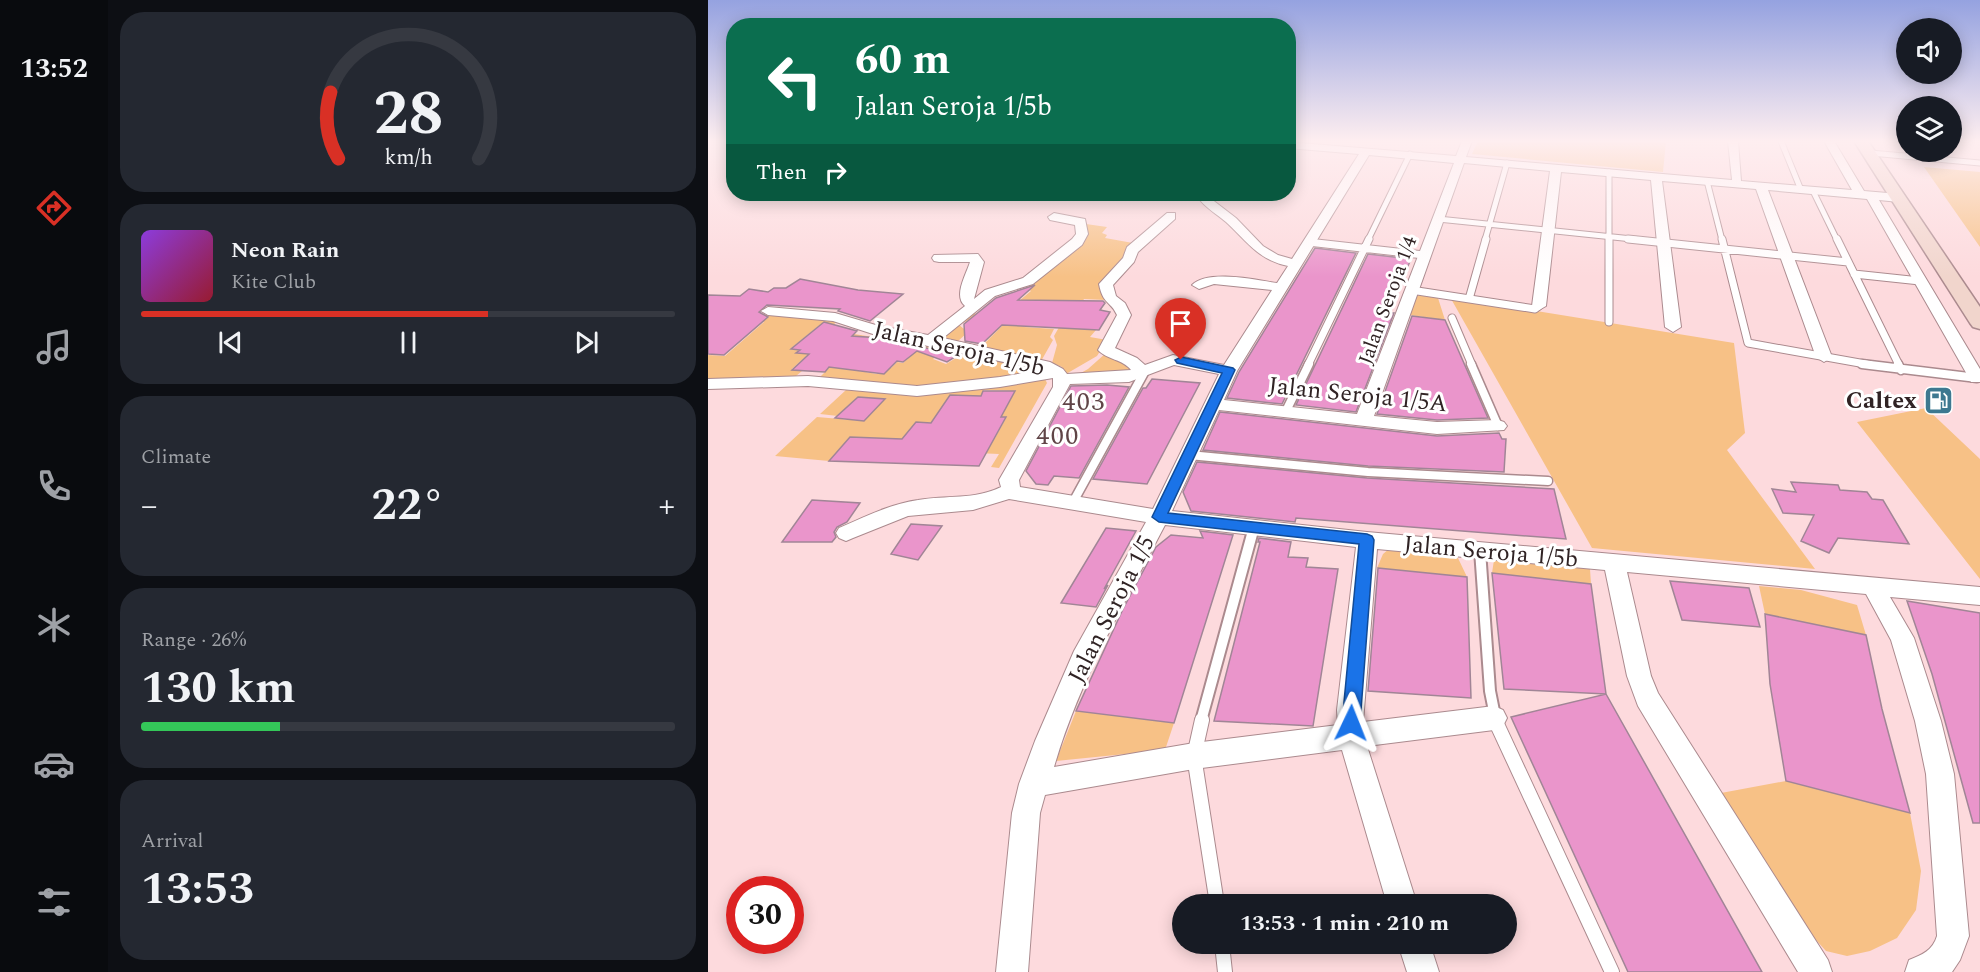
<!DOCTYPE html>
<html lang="en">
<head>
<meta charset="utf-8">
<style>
	:root { --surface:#171b24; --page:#242831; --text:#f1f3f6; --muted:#9ea1a6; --line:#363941; --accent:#d93025 }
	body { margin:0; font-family:Spectral,serif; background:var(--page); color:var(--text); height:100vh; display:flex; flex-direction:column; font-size:22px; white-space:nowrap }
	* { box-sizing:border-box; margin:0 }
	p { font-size:20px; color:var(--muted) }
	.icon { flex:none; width:33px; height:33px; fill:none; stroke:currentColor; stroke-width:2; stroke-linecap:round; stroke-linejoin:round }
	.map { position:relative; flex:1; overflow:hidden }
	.details { display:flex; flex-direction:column; gap:12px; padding:12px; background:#0d0f14; width:600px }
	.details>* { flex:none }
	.hud { position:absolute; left:18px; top:18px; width:570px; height:183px; border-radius:24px; box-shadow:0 3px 15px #0003; background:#0b6e4f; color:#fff; overflow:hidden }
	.tools { position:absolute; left:1188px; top:18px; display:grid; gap:12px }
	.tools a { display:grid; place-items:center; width:66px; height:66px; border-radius:50%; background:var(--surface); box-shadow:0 3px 15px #0003; font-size:30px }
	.speed { position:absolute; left:18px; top:876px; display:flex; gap:12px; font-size:30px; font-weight:700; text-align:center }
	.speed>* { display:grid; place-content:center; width:78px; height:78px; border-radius:50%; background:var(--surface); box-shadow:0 3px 15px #0003; line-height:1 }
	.speed .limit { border:9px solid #d22; background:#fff; color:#111 }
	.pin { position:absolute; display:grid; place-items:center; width:51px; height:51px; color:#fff; margin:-62px -26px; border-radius:50% 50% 50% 0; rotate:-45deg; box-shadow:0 0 6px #0007 }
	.pin .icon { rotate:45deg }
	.me { position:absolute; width:66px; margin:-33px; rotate:2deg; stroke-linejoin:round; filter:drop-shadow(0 0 4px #0008) }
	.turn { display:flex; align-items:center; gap:21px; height:126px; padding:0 30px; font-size:27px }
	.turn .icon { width:78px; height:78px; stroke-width:2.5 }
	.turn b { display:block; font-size:42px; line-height:51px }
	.then { display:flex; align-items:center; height:57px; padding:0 30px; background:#0003; gap:12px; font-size:22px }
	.big { font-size:45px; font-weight:700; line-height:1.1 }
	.details .card { flex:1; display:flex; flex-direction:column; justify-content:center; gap:9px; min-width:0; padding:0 21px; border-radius:24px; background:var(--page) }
	.details .dial { align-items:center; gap:0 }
	.dial svg { height:156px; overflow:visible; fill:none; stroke:var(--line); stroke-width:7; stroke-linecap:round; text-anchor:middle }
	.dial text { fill:var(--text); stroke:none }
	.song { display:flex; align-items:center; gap:18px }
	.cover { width:72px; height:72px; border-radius:9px; background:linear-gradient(135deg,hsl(270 70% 55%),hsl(350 70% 35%)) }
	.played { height:6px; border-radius:3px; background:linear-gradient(90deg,var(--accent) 65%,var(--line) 65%) }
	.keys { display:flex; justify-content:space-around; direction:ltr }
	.heat { display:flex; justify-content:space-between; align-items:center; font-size:33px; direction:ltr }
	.charge { height:9px; border-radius:4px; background:linear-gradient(90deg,#34c759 26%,var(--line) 0) }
	.trip { position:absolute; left:464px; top:894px; width:345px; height:60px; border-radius:30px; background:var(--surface); box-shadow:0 3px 15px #0003; font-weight:700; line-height:60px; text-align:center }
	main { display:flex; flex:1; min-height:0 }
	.tabs { display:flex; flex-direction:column; width:108px; justify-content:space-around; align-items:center; background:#090b0e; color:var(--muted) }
	.tabs .icon { width:42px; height:42px }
	.tabs .current { color:var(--accent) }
	.tabs b { font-size:27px; color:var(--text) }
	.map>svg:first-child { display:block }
</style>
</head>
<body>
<main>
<nav class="tabs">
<b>13:52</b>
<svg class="icon current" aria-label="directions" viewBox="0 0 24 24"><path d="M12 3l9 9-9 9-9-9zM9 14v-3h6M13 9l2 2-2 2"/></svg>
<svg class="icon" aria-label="music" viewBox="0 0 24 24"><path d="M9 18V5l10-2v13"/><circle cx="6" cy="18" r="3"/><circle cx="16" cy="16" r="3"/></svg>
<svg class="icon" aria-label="phone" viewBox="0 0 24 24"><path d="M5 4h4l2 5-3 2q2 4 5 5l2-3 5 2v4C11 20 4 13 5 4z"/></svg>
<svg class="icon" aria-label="climate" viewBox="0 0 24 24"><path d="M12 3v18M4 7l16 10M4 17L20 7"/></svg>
<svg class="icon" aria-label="car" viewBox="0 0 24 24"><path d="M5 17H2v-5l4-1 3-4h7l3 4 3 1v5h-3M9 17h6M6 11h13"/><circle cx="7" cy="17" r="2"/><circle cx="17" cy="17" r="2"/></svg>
<svg class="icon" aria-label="filters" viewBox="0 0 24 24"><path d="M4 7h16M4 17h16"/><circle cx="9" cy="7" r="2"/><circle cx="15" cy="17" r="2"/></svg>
</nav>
<section class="details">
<div class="card dial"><svg viewBox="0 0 100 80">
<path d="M14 69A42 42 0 1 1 86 69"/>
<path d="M14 69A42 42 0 0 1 10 35" stroke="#d93025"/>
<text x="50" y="56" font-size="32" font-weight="700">28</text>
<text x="50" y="72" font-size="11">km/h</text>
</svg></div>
<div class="card">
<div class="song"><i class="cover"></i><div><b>Neon Rain</b><p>Kite Club</p></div></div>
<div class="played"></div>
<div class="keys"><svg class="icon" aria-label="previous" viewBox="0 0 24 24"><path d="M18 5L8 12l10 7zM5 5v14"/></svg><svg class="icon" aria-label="pause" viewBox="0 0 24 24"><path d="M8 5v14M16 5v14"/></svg><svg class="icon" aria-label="next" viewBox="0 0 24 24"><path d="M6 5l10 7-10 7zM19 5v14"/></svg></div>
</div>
<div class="card"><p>Climate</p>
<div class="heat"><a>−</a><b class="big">22°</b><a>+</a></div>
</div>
<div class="card"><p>Range · 26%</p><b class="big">130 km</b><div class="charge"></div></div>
<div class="card"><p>Arrival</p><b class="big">13:53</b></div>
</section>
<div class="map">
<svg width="1272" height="972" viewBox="0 0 1272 972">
	<rect width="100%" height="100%" fill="#fddadd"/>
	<!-- green -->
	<path fill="#f7c186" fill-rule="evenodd" d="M770,141h188l-3,31 -191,-18z
		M1216,167l56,5v75z
		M378,224l21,3 -5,6 5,2 -2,3 28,5 -6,14 -23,24 2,19 -22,-1 -13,22 31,2 -12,14 17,3 -10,16 -31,18 -4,-7 -10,-4 5,-18 -3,-9 20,-35 -30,-1 -20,27 30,2 -4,8 3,3 -13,23 -99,-24 30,-28 7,4 -19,10 9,7 -11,10 25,4 21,-21 -3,-8 31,-26 -3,-2 3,-4 -3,-2 50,-39z
		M708,295l22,3 7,22 -35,-5z
		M742,297l284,46 11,90 -18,17 88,119 -223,-21z
		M13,312l118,8 -6,5 -12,-1 -31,25 9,1 -3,3 18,1 40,-20 32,5 -31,24 4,8 18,3 6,-7 8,1 6,-6 6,1 8,-7 -5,-1 16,-13 21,8 -10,9 13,5 15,-9 41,5 40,12 -121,18 -113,-9 -100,2v-28l17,1 39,-34 -20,-3zM99,355l33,2 -21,21 -23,-2 6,-5 -10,-2z
		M398,353l16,8 12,9 -55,4 9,-5z
		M337,379l2,4 -48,85 -8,-1 8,-13 -23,-1 1,-15h18l11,-20 -14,-1 15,-11 7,-15 -30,-1 -3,6 -43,27 -22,-1 8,21 -74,-6 -21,24 -54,-5 42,-39 47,4 20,-21 -26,-3 -20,19 -18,-2 26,-24 76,4z
		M1218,408l54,51v120l-123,-157z
		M681,549l69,9 9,19 -90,-9 6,-14z
		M786,560l96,9 1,15 -99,-11z
		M1051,586l42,4 56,15 9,30 -101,-21z
		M368,711l98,12 -9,27 -109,11z
		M1078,781l124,32 11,58 -5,39 -19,28 -27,13 -23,5 -21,-5 -20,-22 -85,-136z"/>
	<!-- building -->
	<path fill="#ea95cb" stroke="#a18596" stroke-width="1.5" d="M607,248l41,5 -74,151 -55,-6 12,-26z
		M660,254l43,5 -23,54h6l-38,99 -60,-7z
		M92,279l58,11 45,4 -33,27 -32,-10 2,-2 -73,-4 -8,7 9,5 -44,38 -16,-1v-59l32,1 9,-7 19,3 6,-4h12z
		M327,285l-17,15 85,1 2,2 -5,7 10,2 -11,18 -97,-5 -20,19 -17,-3 -1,-17 32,-26z
		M704,316l33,4 43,98 -51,2 -60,-6z
		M116,322l33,9 -5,5 29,2 77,17 -11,7 -30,-11 -14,11 -6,-1 -13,13 -55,-7 -4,5 -33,-2 17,-16 -13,-1 4,-3 -9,-1z
		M444,379l48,4 -53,101 -54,-5 50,-91h3z
		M399,385l22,2 -50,91 -25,-2 -6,9 -12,-1 -10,-13 45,-85z
		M275,391h32l-14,26h5l-27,49 -150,-5 21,-24 52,2 14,-17 15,1 19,-28 31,1z
		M150,397l27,2 -21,22 -29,-3z
		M512,412l217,24 62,-3 3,6h4l-2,33 -136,-6 -165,-16z
		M489,462l170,16 187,11 12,50 -270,-21 -1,4 -104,-11 -8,-19z
		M1083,482l47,3 2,5 27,2 5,7 11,1 26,44 -71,-6 -9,15 -28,-12 13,-26 -31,-2 -11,-24 24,3z
		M104,500l48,3 -13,19 -10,5 -3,5 2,5 -4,5h-50z
		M203,524l31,2 -24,34 -27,-6z
		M398,528l30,3 -32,58 4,-4 -12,22 -35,-4z
		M492,531l33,4 -59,188 -98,-12 47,-102 33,-62 15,-12 32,3z
		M551,538l32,4 -3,15 20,1 -2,9 32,2 -25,157 -99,-5 46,-179h-2z
		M670,568l89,9 4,121 -103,-7z
		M784,573l99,11 15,110 -102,-5z
		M962,581l79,7 11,39 -78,-7z
		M1199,601l73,12v210h-7l-41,-149z
		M1057,614l101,21 16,74 28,104 -124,-32 -16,-97z
		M898,694l156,278h-134l-117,-255z"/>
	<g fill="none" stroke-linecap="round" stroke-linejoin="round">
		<defs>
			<path id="service-far4" d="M1073,141l20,49
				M1163,153l109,10
				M901,172v68
				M999,181l15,59
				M1105,191l24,49
				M730,219l204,21
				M660,240l42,-86
				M777,240l22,-77"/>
			<path id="service-far3" d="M901,239v83
				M920,239l220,23
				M1014,239l26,104 123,22
				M1129,239l62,126
				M600,242l116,13
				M1146,274l66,7
				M703,290l124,19 4,-3
				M761,299l17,-60
				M744,318l20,47
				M600,365l61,-126"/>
			<path id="service-far2" d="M763,364l27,62
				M1154,364l115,14
				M1190,364l3,6
				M578,411l23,-47
				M481,455l179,17 180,9
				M364,504l73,-133"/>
			<path id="service-far1" d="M772,550l10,141 6,30
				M493,721l53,-194"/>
			<path id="service" d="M494,720l-8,36 23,148
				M787,720l117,252
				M514,944l3,28"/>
			<path id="minor" d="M754,141h10l-6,16 266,23 -4,-39h10l3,40 111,9 -28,-49h10l30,50 35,3 6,4 -6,4 -20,-2 101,169v13h-9l-2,-4 -102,-179 -99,-9 64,167 -8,5 -8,-5 -60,-168 -94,-8 19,146 -8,5 -8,-5 -14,-147 -90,-8 -15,134 -7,4 -7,-4 18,-135 -86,-8 -90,253 63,6 61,-2 6,2 3,4 -3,4 -67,4 -218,-24 -47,101 195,21 613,55v18l-90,-8 24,41 27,83 13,53 15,162 -9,24 -8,12h-47l4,-12c13,-5 24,-10 28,-24l-11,-162 -11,-53 -24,-81 -25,-46 -239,-22 24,104 7,17 170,267 4,12h-34l-160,-266 -11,-30 -22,-106 -228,-21 -14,173 131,-16 9,4 4,8 -4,8 -9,4 -127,16 50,158h-30l-45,-154 -148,19 -149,26 -5,18 -12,159h-32l16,-159 7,-29 16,-43 39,-90 72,-129 -137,-23 -36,11 -65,6 -55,22 -7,3 -7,-3 -3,-5 3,-5c26,-11 51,-24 79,-28 28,-5 57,0 83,-13l-2,-7 54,-93v-9l-53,9 -83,9 -109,-10 -100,3v-10l100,-3 109,10 83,-9 41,-7 -165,-35 -43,-14 -65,-6 -7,-4 7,-4 67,6 44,13 49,9 37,-29c-12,-10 1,-31 5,-44h-31l-5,-1 -2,-3 2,-3 44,-1 6,8 -10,37 11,-9 38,-12 49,-39 4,-5 -1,-9 -25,-5 -2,-3 6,-4 31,6 3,15 -6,11 -49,39 -38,12 -52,42 107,24 13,7 4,5 64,-4c-8,-11 -24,-10 -33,-20l19,-35c-7,-15 -14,-10 -18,-31l24,-26 4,-11 40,-34h8v6l-37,33 -4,10 -21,23 3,11 9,7 6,12 -16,33 22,10 8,7 28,-10 51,10 48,-75 -58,-6 -15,5 -7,-4c16,-16 64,-5 85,-2l11,-17c-30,-6 -41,-25 -62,-44 -9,-8 -19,-13 -26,-22l2,-2h8l26,20 27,28 15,9 14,4 67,-105 -71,-6v-6l168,14zM661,155l85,8 -97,251 -133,-14 13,-29zM466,365l45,9 -66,135 -133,-22 -1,-7 51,-96 59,-2zM457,525l191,22 -19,163 1,15 -144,18 -140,24c25,-86 70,-163 111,-242z
				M690,944h32l9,28h-32z"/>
			<path id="secondary" d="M1146,141h14l112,166v22l-7,-2 -3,-4z"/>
		</defs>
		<!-- service-far4 casing -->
		<use href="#service-far4" stroke="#ab8a8e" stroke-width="7"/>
		<!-- service-far3 casing -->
		<use href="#service-far3" stroke="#ab8a8e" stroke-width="9"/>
		<!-- service-far2 casing -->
		<use href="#service-far2" stroke="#ab8a8e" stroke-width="11"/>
		<!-- service-far1 casing -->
		<use href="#service-far1" stroke="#ab8a8e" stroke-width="14"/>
		<!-- service casing -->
		<use href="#service" stroke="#ab8a8e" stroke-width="16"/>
		<!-- minor casing -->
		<use href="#minor" stroke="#ab8a8e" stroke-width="2"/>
		<!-- secondary casing -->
		<use href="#secondary" stroke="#ab8a8e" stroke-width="3"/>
		<!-- service-far4 -->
		<use href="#service-far4" stroke="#fff" stroke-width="5"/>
		<!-- service-far3 -->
		<use href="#service-far3" stroke="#fff" stroke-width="7"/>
		<!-- service-far2 -->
		<use href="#service-far2" stroke="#fff" stroke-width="8"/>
		<!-- service-far1 -->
		<use href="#service-far1" stroke="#fff" stroke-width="10"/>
		<!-- service -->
		<use href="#service" stroke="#fff" stroke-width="14"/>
		<!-- minor -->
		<use href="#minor" fill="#fff" fill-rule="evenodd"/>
		<!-- secondary -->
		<use href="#secondary" fill="#f1d5cc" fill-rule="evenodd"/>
	</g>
	<!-- sky -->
	<linearGradient id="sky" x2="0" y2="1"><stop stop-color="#95a2e0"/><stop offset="0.51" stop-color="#feeef0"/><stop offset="1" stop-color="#feeef0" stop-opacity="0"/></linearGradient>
	<rect width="1272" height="277" fill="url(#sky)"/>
	<!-- route -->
	<path fill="#1a73e8" stroke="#114b97" stroke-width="1.5" d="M473,357l52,11 2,2 -67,143 199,21 5,2 2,4 -14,183 -3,6 -6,3 -7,-3 -2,-6 17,-179 -200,-22 -7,-5 70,-144 -45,-10 -2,-3z"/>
	<!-- icons -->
	<defs>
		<symbol id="fuel-square" viewBox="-11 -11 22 22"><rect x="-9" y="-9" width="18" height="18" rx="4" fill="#3d7890" stroke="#fff"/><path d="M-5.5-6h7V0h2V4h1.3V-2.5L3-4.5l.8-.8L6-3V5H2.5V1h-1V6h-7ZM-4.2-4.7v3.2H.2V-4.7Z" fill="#fff"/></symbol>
	</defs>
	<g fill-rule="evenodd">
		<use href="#fuel-square" x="1214" y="384" width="33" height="33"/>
	</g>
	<g text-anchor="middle" stroke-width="6" stroke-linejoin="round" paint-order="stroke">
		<!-- far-street labels -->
		<g font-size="20" fill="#302324" stroke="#fff">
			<text transform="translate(679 300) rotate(-70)" y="7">Jalan Seroja 1/4</text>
		</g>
		<!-- street labels -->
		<g font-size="24" fill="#302324" stroke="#fff">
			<text transform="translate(251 348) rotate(13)" y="8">Jalan Seroja 1/5b</text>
			<text transform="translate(650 394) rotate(6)" y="8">Jalan Seroja 1/5A</text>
			<text transform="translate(783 551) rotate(5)" y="8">Jalan Seroja 1/5b</text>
			<text transform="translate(403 609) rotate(-63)" y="8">Jalan Seroja 1/5</text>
		</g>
		<!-- poi labels -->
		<g font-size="24" font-weight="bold" fill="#302324" stroke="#fff" text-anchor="end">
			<text x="1209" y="408">Caltex</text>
		</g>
		<!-- neighbourhood labels -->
		<g font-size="26" letter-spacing="1.5" fill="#604447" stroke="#fff">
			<text x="376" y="410">403</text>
			<text x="350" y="444">400</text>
		</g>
	</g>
</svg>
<div class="tools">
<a><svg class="icon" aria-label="sound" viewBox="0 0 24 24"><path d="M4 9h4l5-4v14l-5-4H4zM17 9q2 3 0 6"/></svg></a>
<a><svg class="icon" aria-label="layers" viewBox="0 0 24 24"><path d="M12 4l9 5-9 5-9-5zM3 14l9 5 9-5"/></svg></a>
</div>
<div class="speed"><div class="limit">30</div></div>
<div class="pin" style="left:473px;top:360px;background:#d93025"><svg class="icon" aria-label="arrive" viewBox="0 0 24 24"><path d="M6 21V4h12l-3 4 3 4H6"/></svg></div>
<svg class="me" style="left:643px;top:723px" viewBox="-20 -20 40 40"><path d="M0-17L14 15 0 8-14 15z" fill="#1a73e8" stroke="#fff" stroke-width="4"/></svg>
<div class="trip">13:53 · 1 min · 210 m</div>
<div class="hud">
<div class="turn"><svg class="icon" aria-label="left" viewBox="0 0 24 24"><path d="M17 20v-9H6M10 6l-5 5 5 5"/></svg><div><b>60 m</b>Jalan Seroja 1/5b</div></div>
<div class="then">Then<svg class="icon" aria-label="right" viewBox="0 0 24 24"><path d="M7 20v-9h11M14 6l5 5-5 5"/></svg></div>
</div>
</div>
</main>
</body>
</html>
